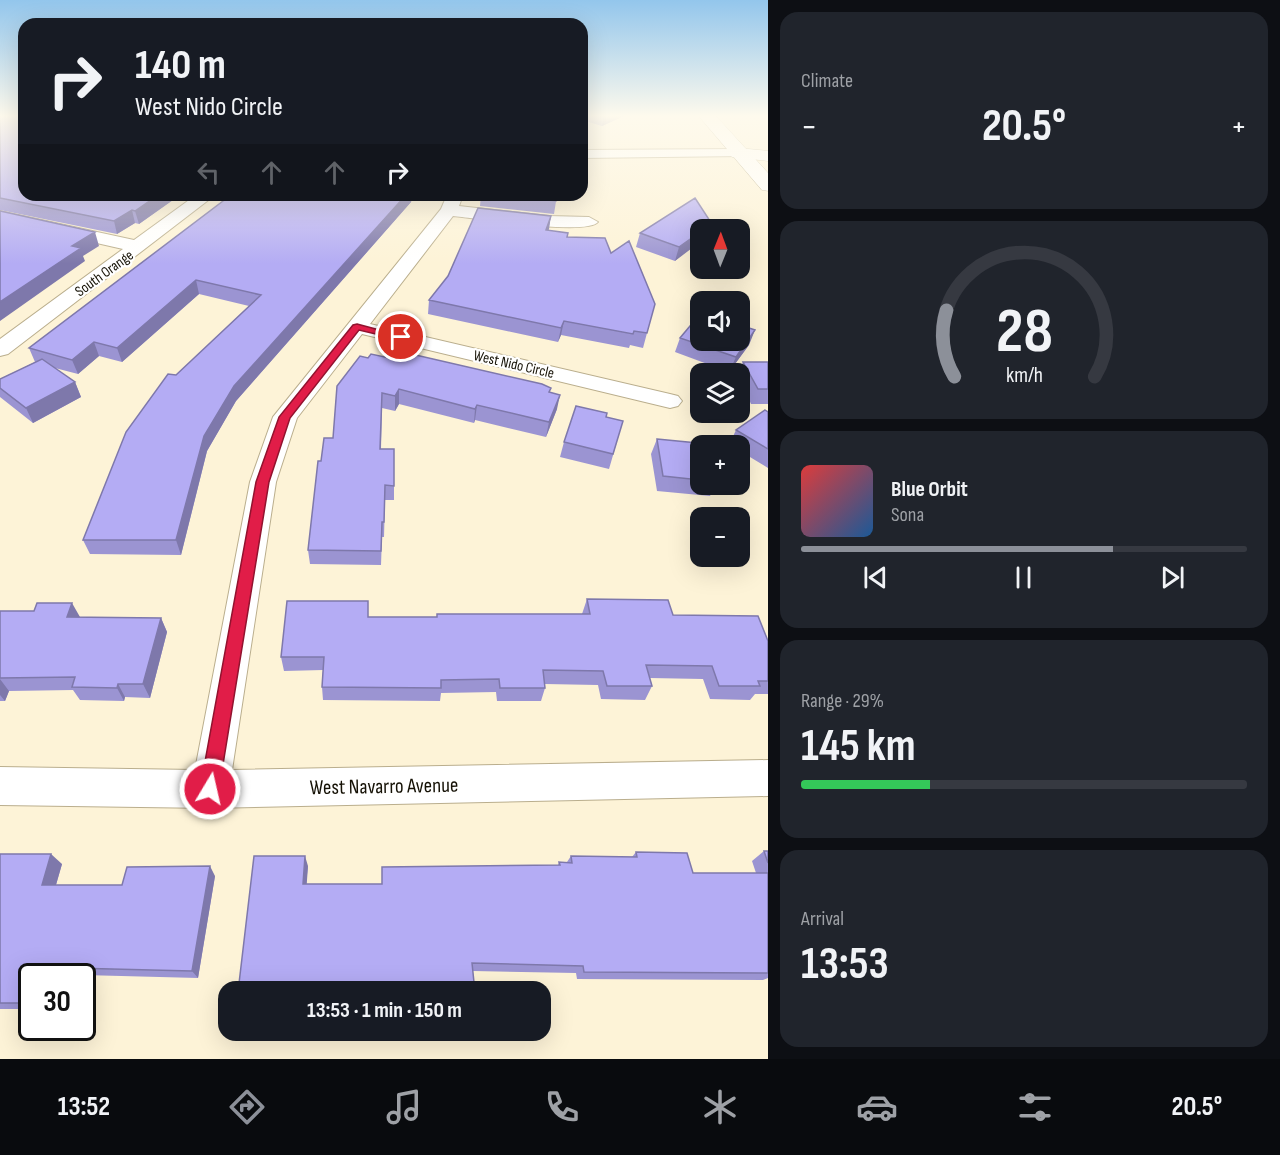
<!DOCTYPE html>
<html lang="en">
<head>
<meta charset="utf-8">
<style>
	:root { --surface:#171b24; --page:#20242c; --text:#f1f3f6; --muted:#9ea1a6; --line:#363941; --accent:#8c9099 }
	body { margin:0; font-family:"Sofia Sans Condensed",sans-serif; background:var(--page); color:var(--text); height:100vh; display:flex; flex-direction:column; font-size:22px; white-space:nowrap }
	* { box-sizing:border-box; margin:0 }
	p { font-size:20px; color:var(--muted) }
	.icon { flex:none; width:33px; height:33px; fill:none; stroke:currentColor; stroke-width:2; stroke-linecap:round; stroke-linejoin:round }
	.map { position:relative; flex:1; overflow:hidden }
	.sheet { display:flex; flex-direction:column; gap:12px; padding:12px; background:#0d0f14; width:512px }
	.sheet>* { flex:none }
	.hud { position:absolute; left:18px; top:18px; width:570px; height:183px; border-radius:18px; box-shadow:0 6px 24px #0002; background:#171b24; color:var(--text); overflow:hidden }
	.needle { width:39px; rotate:1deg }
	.tools { position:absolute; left:690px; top:219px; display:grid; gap:12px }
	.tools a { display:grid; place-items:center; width:60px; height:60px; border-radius:12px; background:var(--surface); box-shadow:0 6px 24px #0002; font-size:30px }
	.speed { position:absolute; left:18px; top:963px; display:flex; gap:12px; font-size:30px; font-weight:700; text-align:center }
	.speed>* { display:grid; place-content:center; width:78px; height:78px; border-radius:50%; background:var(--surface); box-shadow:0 6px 24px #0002; line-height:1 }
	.speed .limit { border:3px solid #111; border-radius:9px; background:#fff; color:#111 }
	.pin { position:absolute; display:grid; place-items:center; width:51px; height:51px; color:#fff; margin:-26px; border:3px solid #fff; border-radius:50%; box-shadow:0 2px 6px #0007 }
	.me { position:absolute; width:66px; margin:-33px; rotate:9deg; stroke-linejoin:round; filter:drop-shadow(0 0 4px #0008) }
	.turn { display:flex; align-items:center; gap:21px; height:126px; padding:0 18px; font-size:27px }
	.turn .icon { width:78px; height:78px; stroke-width:2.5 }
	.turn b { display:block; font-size:42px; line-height:51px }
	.lanes { display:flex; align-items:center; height:57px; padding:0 18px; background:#0003; justify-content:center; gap:30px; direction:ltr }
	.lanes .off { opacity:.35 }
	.big { font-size:45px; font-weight:700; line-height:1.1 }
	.sheet .card { flex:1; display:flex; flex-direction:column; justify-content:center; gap:9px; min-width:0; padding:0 21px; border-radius:18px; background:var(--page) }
	.sheet .dial { align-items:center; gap:0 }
	.dial svg { height:156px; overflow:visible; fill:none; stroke:var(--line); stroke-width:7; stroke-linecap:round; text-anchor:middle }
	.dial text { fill:var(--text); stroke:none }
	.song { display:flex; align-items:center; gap:18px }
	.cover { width:72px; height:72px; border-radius:9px; background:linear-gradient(135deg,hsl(0 70% 55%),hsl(210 70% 35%)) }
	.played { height:6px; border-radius:3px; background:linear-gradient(90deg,var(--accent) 70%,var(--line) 70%) }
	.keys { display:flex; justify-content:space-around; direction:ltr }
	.heat { display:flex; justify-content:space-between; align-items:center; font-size:33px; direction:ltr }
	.charge { height:9px; border-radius:4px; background:linear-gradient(90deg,#34c759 29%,var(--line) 0) }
	.trip { position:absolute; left:218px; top:981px; width:333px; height:60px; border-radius:18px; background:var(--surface); box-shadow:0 6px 24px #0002; font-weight:700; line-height:60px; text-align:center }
	.dock { display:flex; height:96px; justify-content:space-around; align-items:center; background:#090b0e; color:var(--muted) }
	.dock .icon { width:42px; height:42px }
	.dock .active { color:var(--accent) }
	.dock b { font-size:27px; color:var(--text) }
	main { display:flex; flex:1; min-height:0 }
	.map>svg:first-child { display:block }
</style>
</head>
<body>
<main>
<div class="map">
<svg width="769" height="1059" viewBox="0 0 769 1059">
	<rect width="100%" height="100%" fill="#fdf3d7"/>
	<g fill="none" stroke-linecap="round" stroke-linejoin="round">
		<defs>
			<path id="minor" d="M738,149l7,4 -2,3 -161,2v-8z
				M196,195h19l-207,159 -8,2v-17l123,-90 -123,-28v-10l134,29z
				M447,195h16l-4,11 90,10 40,1 9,5c-11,14 -123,-4 -145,-6l-83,108 300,70 8,2 4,5 -4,5 -8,2 -308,-74 -65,84 -21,64 -44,288 537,-10v36l-559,12 -210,-3v-38l195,3 55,-288 23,-65 168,-208z"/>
			<path id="tertiary" d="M738,148l31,3v10l-37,-4 -3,-4z"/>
			<path id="primary" d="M698,115h17l54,59v17l-7,-1z"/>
		</defs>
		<!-- minor casing -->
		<use href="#minor" stroke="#baae8d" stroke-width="2"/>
		<!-- tertiary casing -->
		<use href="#tertiary" stroke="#baae8d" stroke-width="1"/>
		<!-- primary casing -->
		<use href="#primary" stroke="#baae8d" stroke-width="1"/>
		<!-- minor -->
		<use href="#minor" fill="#fff" fill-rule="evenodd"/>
		<!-- tertiary -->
		<use href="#tertiary" fill="#fff" fill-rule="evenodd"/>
		<!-- primary -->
		<use href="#primary" fill="#fff" fill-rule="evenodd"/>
	</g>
	<!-- wall -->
	<path fill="#9b94d2" d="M0,115l24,80h156l-41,29 -4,-1 -18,11 -117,-24z
		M582,115h44l-24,11 -20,-6z
		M231,195l180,7 -175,199 -29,50 -26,104 -91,-1 -7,-14 93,-165 73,-69 -50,-12 -77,68 -23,-6 -21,18 -23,-6 20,14 6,15 -48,26 -33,-26v-18l35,-17 -6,-14z
		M481,195h76l-3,19 -74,-8z
		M551,216l-3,15 63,22 36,80 -4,15 -13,-3 -1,3 -68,-13 -3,7 -130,-28 1,-14z
		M712,224l-37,37 -39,-14 4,-14z
		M680,338l69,7 -20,27 -54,-20z
		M743,362h25v42h-17l-11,-23v-7h-2z
		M337,386l213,6 7,17 -11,28 -71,-17 -1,3 -75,-19 -4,7 -13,-3 -1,41h13v51h-9l-1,37h-2l-1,28 -71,-1 -2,-14 13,-89 12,-23z
		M768,412v56l-28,-17v-5l-11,-1 7,-15z
		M606,417l17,4 -14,48 -49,-12 4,-15z
		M657,439l43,7v38h16l-6,12 -53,-5 -6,-37z
		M587,599l86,16 95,26v53h-13l-5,6 -40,-1 -7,-20 -53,-1 2,8 -7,14 -44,-1 -3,-14 -53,-1v4l-4,13h-44l-1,-9 -55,1 -1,8 -117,-1 -1,-13 1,-17 -39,1 -3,-14 155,-40 146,-3z
		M0,611l80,6 81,1 6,14 -17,66 -25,-1 -1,4 -44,-1 -7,-10 -64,1 -4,10h-5z
		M764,851h4v127l-5,2 -186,-1 -1,-6 -103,-2 -235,21 70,-126 -2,18h76l176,-19 1,-3h8l4,-6 61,1 4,-5 57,21h63l-4,-12z
		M0,854l62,10 -6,21h66l93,-9 -17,102 -115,-3 -51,1v33h-32z"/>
	<!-- shaded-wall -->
	<path fill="#7e78ab" d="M604,115h22l-24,11z
		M158,195h22l-41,29 -4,-13z
		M406,195h8l-3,7 -175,199 -29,50 -26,104 -5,-15 28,-104 30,-50z
		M132,210l3,13 -18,11 -3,-13z
		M551,216l-2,13 -6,15 3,-14z
		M712,224l-2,6h-6z
		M95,232l4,14 -16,10 2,5 -85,60v-19l72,-56z
		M700,232v10l-25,19 4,-14z
		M196,280l3,14 -77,68 -5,-14z
		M564,321l-3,14 -3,7 3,-14z
		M755,330l-6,15 -20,27 7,-15z
		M94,342l5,14 -21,18 -6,-14z
		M75,382l6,15 -48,26 -7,-15z
		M399,389v15l-4,7v-15z
		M560,395l-3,14 -11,28 3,-15z
		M477,405l-2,15 -1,3 1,-14z
		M72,603l8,14 -5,14 -8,-14z
		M161,618l6,14 -17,66 -7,-14z
		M0,679l9,12 -4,10 -5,-6z
		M118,684l7,13 -1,4 -7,-13z
		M51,854l11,10 -9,31 -11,-10z
		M305,856l3,10 -2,28 -3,-10z
		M210,866l5,10 -17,102 -6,-7z
		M72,968l11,7 -1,2v-1h-12z"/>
	<!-- building -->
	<path fill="#b4acf4" stroke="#7e78ab" stroke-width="1.5" d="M0,115h24v80h134l-23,16 -3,-1 -18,11 -114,-23z
		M231,195h175l-172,191 -30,50 -28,104h-93l43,-108 42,-58 8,1 85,-80 -65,-15 -79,68 -23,-6 -22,18 -43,-12z
		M498,195h59l-1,6z
		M695,198l17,26 -8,6h-4v2l-21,15 -39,-14z
		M478,208l73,8 -5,14 22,3 -1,4 38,1 6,15 18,-12 26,63 -8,29 -13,-2 -1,3 -69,-13 -3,7 -132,-28 19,-24z
		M0,211l95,21 -23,14 9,2 -81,54z
		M700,314v26h40v-15l15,5 -19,27 -56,-19z
		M394,350l148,34 9,4 -2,4 11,3 -11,27 -72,-17 -2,4 -76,-20 -4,7 -13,-3 -2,56h14v37l-9,-1 -1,37h-2l-1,29 -73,-1 10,-89h3l3,-23h9l4,-52 23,-30 8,2 3,-4 18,4z
		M42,359l33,23 -49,26 -26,-20v-9z
		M743,362h25v27h-10z
		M576,406l31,7 -1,4 17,4 -10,33 -49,-12z
		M765,410l3,2v37l-32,-19z
		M657,439l51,5 1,2h-9v34l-37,-4z
		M587,599l81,1 5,15 85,1 10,25v40h-10l2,5h-41l-7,-20 -66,-1 6,21h-45l-4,-15 -60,-1 2,18h-45l-1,-9 -58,1v8l-119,-1 2,-30h-43l6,-56h81v16h69v-3h153z
		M37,603h35l-5,14 94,1 -18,66h-25l-1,4 -45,-1 3,-10 -75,1v-67h34z
		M764,851h4v12z
		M636,852l51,1 6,20h75v100l-184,-1 -1,-6 -111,-3 3,29h-237l16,-136h51l-2,28h79v-17l178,-2 -1,-3 13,1 -1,-7 66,1z
		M0,854h51l-9,31h80l5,-18 83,-1 -18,105 -120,-3 -2,8h-38v27h-32z"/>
	<!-- sky -->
	<linearGradient id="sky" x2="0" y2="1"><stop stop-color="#93c6ec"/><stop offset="0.44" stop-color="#fefaed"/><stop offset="1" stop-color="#fefaed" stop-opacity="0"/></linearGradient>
	<rect width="769" height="264" fill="url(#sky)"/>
	<!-- route -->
	<path fill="#e11d48" stroke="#92132f" stroke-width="1.5" d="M357,324l49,13 -5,3 -42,-10 -69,88 -21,64 -50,307 -3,7 -6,2 -7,-2 -3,-7 56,-307 23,-65 74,-92z"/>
	<g text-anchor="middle" stroke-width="4.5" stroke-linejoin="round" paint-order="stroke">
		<!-- far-street labels -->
		<g font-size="15" fill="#151105" stroke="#fff">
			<text transform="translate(104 273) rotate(-36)" y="5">South Orange</text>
			<text transform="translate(514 364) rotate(13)" y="5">West Nido Circle</text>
		</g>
		<!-- near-street labels -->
		<g font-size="21" fill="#151105" stroke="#fff">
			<text transform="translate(384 786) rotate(-1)" y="7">West Navarro Avenue</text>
		</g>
	</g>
</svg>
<div class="tools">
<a><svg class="needle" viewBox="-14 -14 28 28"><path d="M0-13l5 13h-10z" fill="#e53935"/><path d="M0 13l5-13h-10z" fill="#9ea1a6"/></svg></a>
<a><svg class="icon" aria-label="sound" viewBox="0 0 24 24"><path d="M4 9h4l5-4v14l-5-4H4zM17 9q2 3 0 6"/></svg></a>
<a><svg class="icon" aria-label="layers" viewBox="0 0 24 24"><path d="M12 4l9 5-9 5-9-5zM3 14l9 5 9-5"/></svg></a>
<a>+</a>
<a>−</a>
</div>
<div class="speed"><div class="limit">30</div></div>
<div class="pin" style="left:401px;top:337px;background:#d93025"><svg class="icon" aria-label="arrive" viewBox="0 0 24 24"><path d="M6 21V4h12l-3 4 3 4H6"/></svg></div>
<svg class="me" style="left:210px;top:789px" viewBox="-20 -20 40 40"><circle r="17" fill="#e11d48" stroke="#fff" stroke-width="3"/><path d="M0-11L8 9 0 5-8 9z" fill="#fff"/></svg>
<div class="trip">13:53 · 1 min · 150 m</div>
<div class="hud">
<div class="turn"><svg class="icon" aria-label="right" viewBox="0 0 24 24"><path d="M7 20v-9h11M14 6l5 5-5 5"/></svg><div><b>140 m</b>West Nido Circle</div></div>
<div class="lanes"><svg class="icon off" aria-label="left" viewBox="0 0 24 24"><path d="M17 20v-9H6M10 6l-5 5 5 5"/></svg><svg class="icon off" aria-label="ahead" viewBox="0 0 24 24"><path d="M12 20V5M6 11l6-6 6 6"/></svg><svg class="icon off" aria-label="ahead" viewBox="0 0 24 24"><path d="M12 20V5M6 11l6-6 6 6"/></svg><svg class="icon" aria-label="right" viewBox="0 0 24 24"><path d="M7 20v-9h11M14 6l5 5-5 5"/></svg></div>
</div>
</div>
<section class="sheet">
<div class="card"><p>Climate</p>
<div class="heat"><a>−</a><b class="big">20.5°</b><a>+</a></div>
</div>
<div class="card dial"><svg viewBox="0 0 100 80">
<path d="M14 69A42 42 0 1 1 86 69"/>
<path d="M14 69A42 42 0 0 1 10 35" stroke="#8c9099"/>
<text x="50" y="56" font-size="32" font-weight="700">28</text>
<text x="50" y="72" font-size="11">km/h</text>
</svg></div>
<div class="card">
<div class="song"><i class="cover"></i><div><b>Blue Orbit</b><p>Sona</p></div></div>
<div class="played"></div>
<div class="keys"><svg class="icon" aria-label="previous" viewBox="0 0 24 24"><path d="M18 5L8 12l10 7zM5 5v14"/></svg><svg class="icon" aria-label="pause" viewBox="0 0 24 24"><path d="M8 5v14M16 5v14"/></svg><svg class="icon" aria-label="next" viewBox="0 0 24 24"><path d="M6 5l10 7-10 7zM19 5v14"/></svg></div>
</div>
<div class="card"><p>Range · 29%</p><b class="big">145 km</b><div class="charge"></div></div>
<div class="card"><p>Arrival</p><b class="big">13:53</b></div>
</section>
</main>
<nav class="dock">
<b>13:52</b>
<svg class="icon active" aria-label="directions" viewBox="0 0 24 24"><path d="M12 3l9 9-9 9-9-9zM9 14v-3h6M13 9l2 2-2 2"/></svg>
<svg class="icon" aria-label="music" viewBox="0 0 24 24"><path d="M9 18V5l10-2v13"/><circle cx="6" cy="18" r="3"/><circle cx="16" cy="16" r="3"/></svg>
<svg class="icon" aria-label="phone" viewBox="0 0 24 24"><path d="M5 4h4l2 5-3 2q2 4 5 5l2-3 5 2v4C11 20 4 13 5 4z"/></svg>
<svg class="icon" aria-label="climate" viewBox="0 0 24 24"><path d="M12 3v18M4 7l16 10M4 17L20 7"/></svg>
<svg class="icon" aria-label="car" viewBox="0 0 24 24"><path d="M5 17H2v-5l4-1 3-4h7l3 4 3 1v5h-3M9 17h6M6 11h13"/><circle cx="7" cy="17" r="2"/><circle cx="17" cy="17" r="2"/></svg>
<svg class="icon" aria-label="filters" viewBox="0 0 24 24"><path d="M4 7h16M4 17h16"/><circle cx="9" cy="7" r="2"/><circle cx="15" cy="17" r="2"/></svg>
<b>20.5°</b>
</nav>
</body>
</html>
